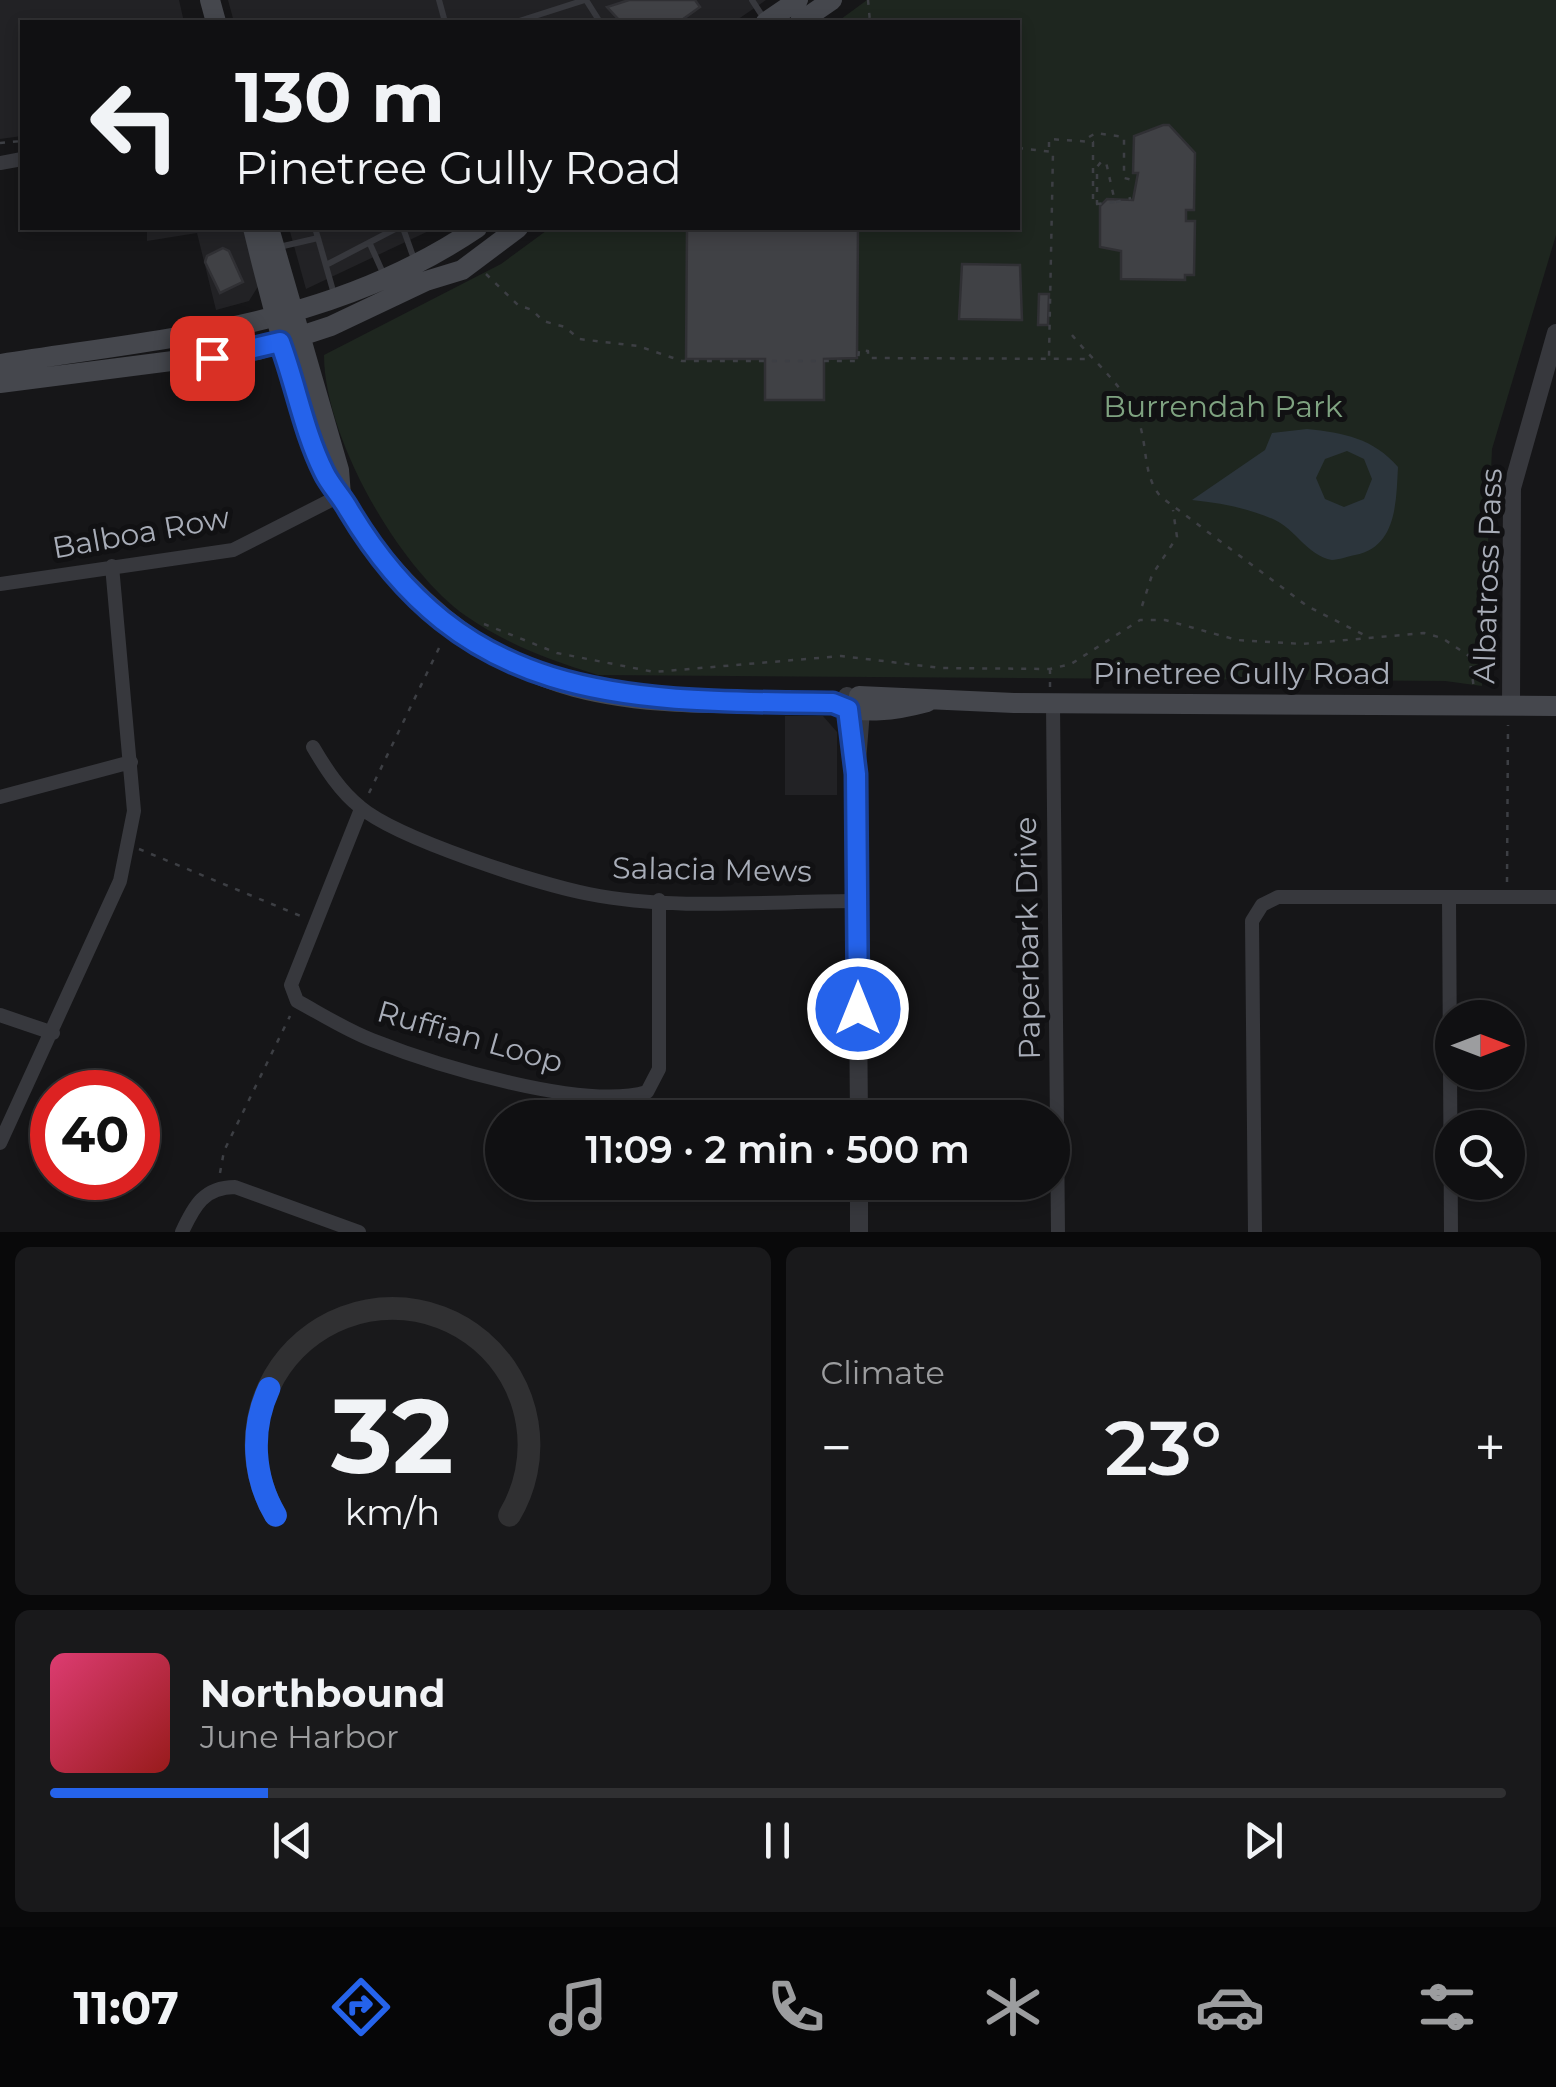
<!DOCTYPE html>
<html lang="en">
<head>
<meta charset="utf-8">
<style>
	:root { --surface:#101012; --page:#19191b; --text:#f1f3f6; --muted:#9c9d9f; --line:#303032; --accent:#2563eb }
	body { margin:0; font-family:Montserrat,sans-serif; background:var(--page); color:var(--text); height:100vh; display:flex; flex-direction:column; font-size:38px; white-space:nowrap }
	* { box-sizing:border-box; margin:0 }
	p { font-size:32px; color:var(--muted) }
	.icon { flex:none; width:55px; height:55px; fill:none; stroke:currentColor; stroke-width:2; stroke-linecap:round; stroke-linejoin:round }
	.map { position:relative; height:1232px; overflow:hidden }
	.drawer { display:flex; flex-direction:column; gap:15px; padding:15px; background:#09090a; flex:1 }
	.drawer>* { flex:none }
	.hud { position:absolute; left:20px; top:20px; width:1000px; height:210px; border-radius:0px; box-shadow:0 5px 15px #0003,0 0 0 2px var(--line); background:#101012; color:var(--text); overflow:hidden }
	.needle { width:65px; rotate:90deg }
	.buttons { position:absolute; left:1435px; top:1000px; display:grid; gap:20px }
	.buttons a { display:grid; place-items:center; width:90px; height:90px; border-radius:50%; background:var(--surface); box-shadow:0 5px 15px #0003,0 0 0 2px var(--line); font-size:50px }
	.speed { position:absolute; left:30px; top:1070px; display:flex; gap:20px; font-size:50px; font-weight:700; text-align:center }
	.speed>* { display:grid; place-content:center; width:130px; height:130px; border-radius:50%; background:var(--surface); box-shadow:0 5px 15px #0003,0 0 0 2px var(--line); line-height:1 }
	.speed .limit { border:15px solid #d22; background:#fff; color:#111 }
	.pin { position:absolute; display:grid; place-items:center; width:85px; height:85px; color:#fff; margin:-42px; border-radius:20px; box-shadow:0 5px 15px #0006 }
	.me { position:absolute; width:110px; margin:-55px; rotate:0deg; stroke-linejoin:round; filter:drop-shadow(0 0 8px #0008) }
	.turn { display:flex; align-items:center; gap:35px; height:210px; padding:0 50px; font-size:45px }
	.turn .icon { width:130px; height:130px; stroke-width:2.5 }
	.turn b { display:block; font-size:70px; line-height:85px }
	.big { font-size:75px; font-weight:600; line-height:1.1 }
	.drawer .widget { flex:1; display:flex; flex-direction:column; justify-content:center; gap:15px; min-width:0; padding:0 35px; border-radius:15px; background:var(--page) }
	.drawer .dial { align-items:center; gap:0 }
	.dial svg { height:260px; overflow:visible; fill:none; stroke:var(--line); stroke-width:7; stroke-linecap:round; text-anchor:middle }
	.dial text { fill:var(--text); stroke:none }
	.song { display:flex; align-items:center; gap:30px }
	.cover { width:120px; height:120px; border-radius:15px; background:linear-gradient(135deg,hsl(340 70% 55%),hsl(0 70% 35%)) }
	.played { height:10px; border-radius:5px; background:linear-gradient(90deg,var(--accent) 15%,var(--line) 15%) }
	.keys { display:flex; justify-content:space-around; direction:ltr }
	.heat { display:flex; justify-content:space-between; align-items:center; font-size:55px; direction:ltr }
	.drawer .tiles { flex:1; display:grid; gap:15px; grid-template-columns:1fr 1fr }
	.widget:last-child { grid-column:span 2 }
	.trip { position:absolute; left:485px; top:1100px; width:585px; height:100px; border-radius:50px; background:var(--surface); box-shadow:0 5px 15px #0003,0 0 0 2px var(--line); font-weight:600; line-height:100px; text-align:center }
	.tabs { display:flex; height:160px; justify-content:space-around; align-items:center; background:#060607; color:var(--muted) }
	.tabs .icon { width:70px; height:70px }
	.tabs .current { color:var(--accent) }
	.tabs b { font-size:45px; color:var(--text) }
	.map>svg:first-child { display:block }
</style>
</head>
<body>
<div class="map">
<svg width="1556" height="1232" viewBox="0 0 1556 1232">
	<rect width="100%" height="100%" fill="#161618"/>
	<!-- built -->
	<path fill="#222225" d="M0,0h179l5,22h-162v114l-22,3z
		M228,0h538l-32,22h-500z
		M147,228h98l14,57 -10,16 -33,9 -19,-77 -50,8z
		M289,228h146l-129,61z
		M785,716h38l14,16v63h-52z"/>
	<!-- green -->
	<path fill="#1e261f" d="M867,0h689v235l-64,214 -10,237 -37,-5 -847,-6c-48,-15 -90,-30 -132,-59 -67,-47 -142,-179 -142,-261l177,-91 49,-36h468v-206h-181z"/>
	<!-- water -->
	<path fill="#2c353c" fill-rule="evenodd" d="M1307,429c37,4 66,9 91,38 -2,35 -1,80 -43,88 -6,1 -17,5 -23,5 -24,-4 -37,-31 -57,-40 -27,-12 -54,-17 -83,-20l73,-50 7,-17zM1347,451l17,8 8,20 -8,20 -20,8 -19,-8 -9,-21 9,-19z"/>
	<!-- building -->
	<path fill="#404145" stroke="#303034" stroke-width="2.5" d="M629,0h66l5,7 -21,15h-58l-14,-15z
		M1163,125h6l26,28 -1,57h-8v11h9l-1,54h-9v5l-64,-1v-28l-21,-4v-41l7,-7 26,1 5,-27h-5l1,-37z
		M687,228h171l-1,130 -33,1v41h-59v-41h-79z
		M223,248l6,3 14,31 -23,11 -15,-31 2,-6z
		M962,264l58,1 2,55 -63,-1z
		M1039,294h10l-1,31h-10z"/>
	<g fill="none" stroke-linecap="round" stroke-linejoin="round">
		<!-- path -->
		<path stroke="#3d3f44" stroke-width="2.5" stroke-dasharray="5 8" stroke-linecap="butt" d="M868,0l2,22
			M1089,137l7,-4 28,4v41l9,2
			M0,143l22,-2
			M1049,147v-8l44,3v62h4v-37l4,-5h5l9,40 -18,2
			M1018,148l35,4 -4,205
			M1116,202l15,-4
			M486,274l32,31 14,5 11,11 22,6 14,12 59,7 44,15h176l1,-11 9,1v7l223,1
			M1072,335c21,26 50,49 64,80 13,27 5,59 25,82l146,109 57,29
			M1142,606l10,-31 25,-38 -4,-27
			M484,624l73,29 97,19 187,-16 100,12 109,1 21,-5 69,-44h25l72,20 65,4 122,-11 18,5 27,18 5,32
			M1050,687v-17
			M369,793l71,-147
			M139,849l164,68
			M1507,882l1,-157
			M220,1173l4,-22 66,-135"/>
		<!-- service -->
		<path stroke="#37383d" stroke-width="6" d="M439,0l6,22
			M586,0l14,22
			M752,0l13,20
			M516,22l69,-22
			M403,228l11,31
			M318,238l16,56
			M370,244l13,29
			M279,247l39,-9 -3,-10
			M326,265l71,-37"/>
		<!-- minor -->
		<path stroke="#37383d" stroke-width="14" d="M0,163l22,-4
			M0,584l233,-34 108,-55
			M1053,704l5,528
			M313,747c13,22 27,44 47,60 38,32 178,77 229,87 86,17 181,7 268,7
			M0,797l131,-35
			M361,809l-70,176 6,16c24,13 49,29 75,39 63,25 212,71 275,52l12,-23v-169
			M1449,898l2,334
			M0,1015l53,18
			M0,1143l120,-262 14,-70 -22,-245
			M182,1232c12,-26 22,-45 53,-45l124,45
			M1255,1232l-3,-311 10,-16 16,-8h278"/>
		<!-- tertiary -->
		<path stroke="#37383d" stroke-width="18" d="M847,696l4,53
			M1511,706l1,-218 44,-155
			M859,1118l-3,-344 6,-76
			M859,1182v50"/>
		<!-- secondary -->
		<path stroke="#45474d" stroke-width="20" d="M210,0l6,22
			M766,22l32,-22
			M800,22l32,-22
			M253,228c15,62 31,122 50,183 7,21 11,47 23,65 58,96 137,181 249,211 83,22 174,15 258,16 30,13 64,7 94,-1
			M269,228l70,242 2,25
			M0,364c170,-27 329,-36 477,-136
			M0,383l258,-33 73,-24 95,-45 36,-11 56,-42
			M859,696l155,7 542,3"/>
	</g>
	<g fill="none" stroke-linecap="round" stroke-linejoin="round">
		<defs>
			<path id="route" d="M212,358l68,-16c16,43 24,90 44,130 6,13 18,25 25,38 117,196 282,191 484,193l15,6 8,65 2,235"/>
		</defs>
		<!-- route casing -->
		<use href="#route" stroke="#184099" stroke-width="25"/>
		<!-- route -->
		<use href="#route" stroke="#2563eb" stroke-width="18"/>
	</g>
	<g text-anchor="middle" stroke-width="10" stroke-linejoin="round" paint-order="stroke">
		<!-- park labels -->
		<g font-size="30" fill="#7fa381" stroke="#111113">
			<text x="1223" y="417">Burrendah Park</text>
		</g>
		<!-- street labels -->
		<g font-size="30" fill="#a8adb8" stroke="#111113">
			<text transform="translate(141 533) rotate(-10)" y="10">Balboa Row</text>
			<text transform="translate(1488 576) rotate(-88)" y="10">Albatross Pass</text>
			<text x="1242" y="684">Pinetree Gully Road</text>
			<text transform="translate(712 870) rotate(1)" y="10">Salacia Mews</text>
			<text transform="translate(1028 938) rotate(-91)" y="10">Paperbark Drive</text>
			<text transform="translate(470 1037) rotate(16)" y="10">Ruffian Loop</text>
		</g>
	</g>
</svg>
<div class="buttons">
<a><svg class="needle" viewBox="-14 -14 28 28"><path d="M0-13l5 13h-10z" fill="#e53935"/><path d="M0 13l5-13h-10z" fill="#9c9d9f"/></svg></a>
<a><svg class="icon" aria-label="search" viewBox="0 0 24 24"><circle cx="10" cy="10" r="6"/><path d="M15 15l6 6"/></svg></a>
</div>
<div class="speed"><div class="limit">40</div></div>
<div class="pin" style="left:212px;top:358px;background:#d93025"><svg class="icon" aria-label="arrive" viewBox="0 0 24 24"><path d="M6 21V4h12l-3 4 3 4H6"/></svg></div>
<svg class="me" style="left:858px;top:1009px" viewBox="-20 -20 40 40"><circle r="17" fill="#2563eb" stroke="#fff" stroke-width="3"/><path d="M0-11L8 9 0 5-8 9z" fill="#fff"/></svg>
<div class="trip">11:09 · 2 min · 500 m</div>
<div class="hud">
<div class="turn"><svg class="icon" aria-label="left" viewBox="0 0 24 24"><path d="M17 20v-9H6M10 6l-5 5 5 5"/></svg><div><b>130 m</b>Pinetree Gully Road</div></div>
</div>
</div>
<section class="drawer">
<div class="tiles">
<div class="widget dial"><svg viewBox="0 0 100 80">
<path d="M14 69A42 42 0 1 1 86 69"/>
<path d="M14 69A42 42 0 0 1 12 30" stroke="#2563eb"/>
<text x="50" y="56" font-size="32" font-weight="700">32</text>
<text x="50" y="72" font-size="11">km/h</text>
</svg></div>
<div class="widget"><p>Climate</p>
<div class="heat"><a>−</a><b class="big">23°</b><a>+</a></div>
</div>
<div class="widget">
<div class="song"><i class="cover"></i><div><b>Northbound</b><p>June Harbor</p></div></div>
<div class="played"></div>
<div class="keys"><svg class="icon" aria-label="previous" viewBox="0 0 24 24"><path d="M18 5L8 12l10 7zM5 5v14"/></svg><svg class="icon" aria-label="pause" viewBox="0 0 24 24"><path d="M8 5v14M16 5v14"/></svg><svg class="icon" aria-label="next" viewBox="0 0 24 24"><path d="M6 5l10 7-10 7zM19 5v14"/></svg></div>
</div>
</div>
</section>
<nav class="tabs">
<b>11:07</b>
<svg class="icon current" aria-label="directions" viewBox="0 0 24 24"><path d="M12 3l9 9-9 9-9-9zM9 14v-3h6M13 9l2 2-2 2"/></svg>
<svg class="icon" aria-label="music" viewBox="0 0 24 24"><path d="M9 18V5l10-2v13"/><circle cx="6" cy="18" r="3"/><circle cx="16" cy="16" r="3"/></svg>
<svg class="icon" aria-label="phone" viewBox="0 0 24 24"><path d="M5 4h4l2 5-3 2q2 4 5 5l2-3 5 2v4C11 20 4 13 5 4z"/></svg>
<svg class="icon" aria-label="climate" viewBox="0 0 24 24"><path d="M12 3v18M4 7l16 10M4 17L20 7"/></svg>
<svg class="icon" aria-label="car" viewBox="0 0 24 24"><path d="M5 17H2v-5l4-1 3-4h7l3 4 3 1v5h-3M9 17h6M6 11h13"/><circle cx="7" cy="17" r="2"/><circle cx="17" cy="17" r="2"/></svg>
<svg class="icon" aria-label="filters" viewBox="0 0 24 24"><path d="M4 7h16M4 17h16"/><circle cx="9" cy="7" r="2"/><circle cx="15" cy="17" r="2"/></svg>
</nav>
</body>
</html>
